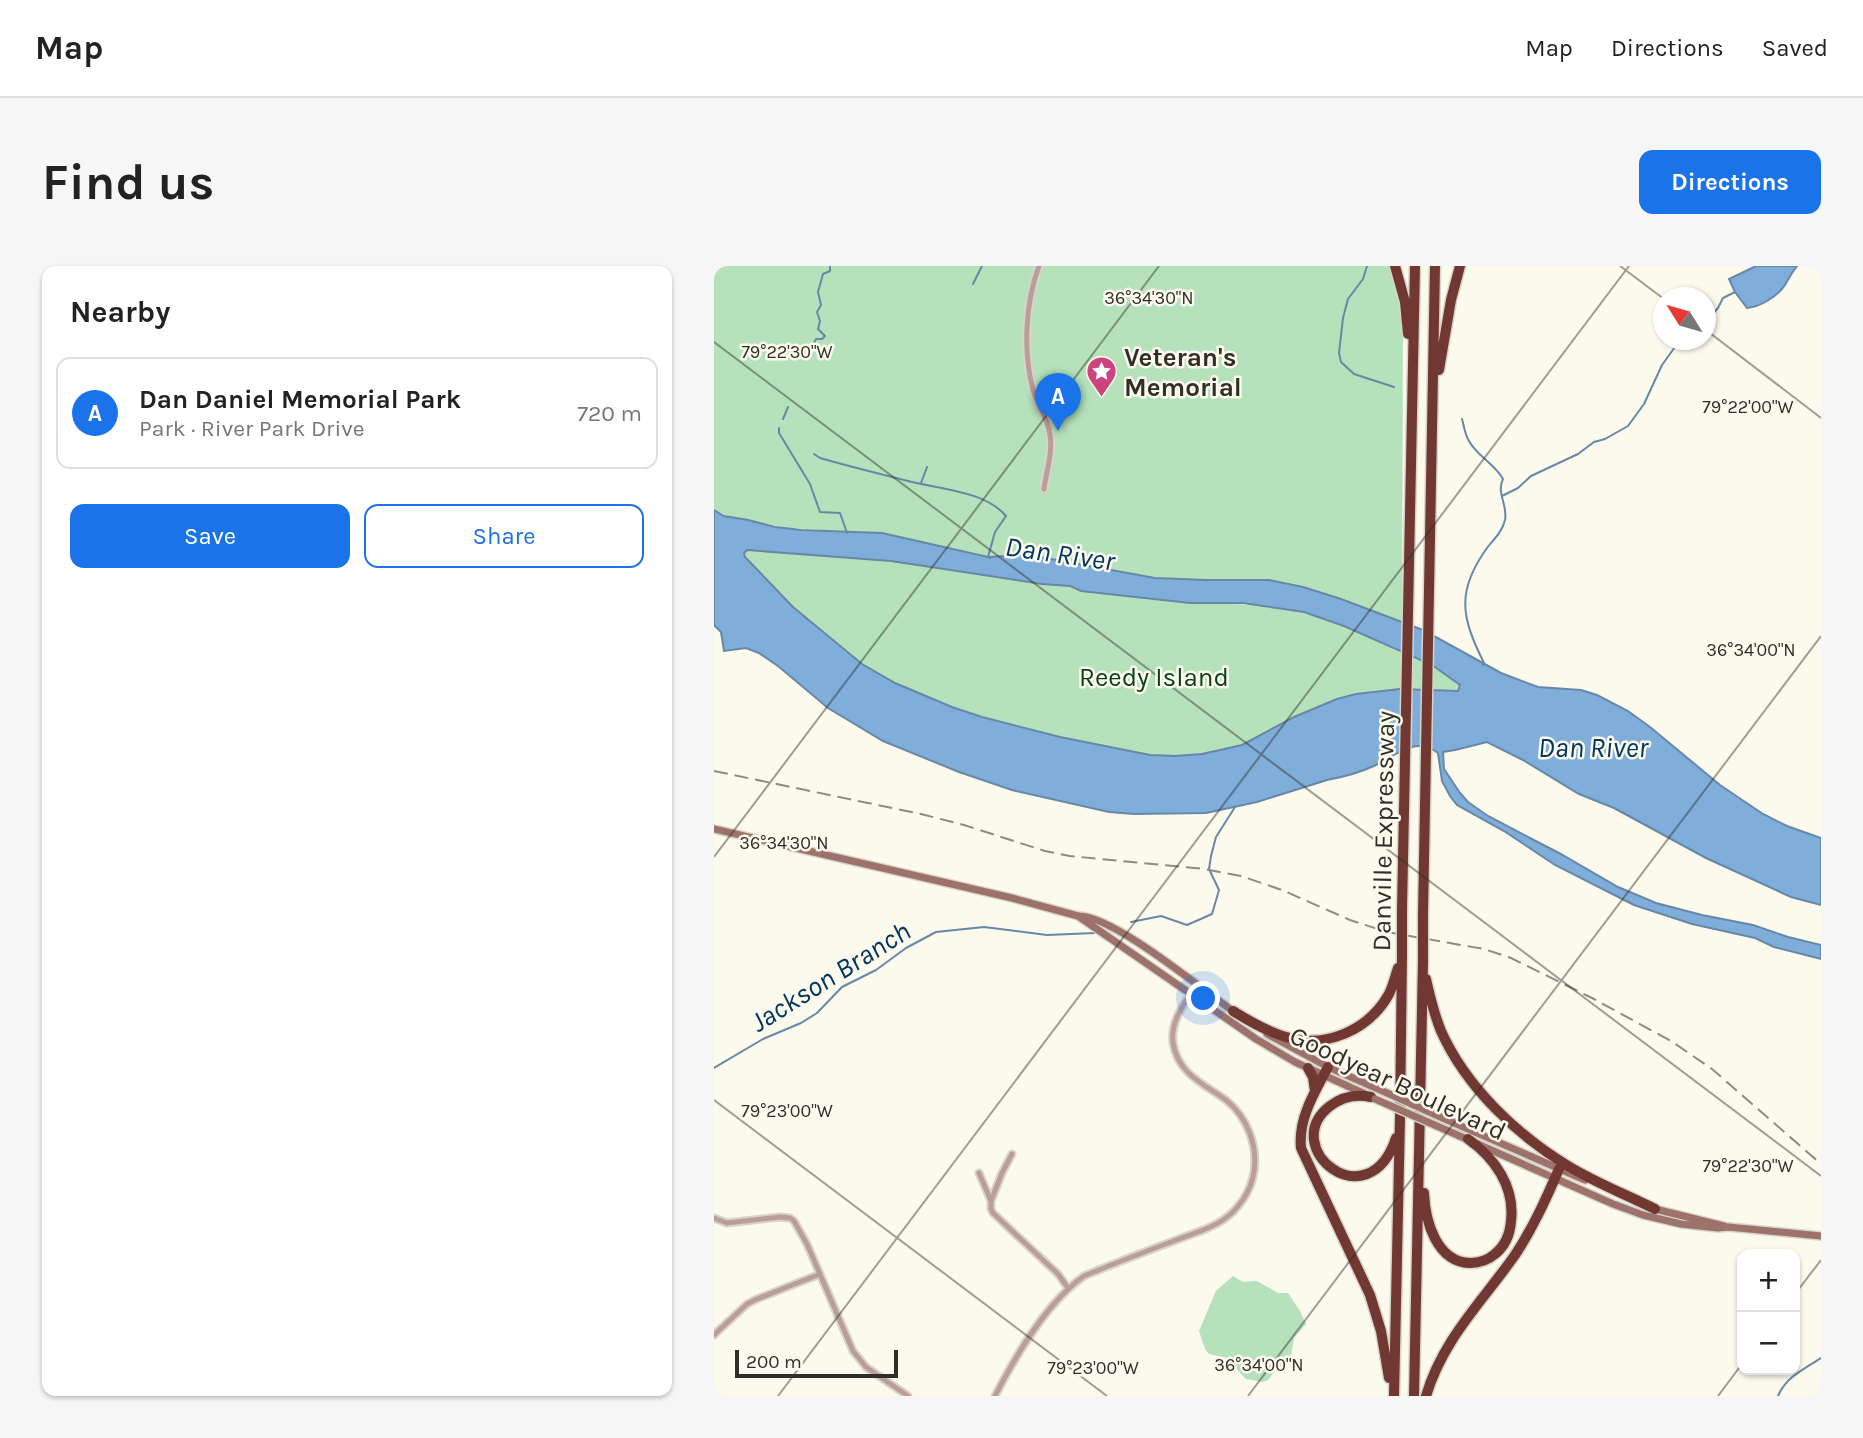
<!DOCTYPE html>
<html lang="en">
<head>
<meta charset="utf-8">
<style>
	:root { --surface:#fff; --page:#f6f6f6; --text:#222; --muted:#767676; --line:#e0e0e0; --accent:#1a73e8 }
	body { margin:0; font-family:Karla,sans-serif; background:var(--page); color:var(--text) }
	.controls { position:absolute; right:21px; bottom:21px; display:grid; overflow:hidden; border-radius:14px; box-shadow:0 2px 5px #0004 }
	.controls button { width:63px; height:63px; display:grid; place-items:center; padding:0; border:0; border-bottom:2px solid var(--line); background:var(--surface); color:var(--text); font:35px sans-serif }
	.compass { position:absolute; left:939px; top:21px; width:63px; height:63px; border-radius:50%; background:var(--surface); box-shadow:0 2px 5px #0004; rotate:307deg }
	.scale { position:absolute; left:21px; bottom:18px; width:163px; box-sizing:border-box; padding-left:7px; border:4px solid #2f2e29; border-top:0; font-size:19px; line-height:24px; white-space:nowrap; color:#2f2e29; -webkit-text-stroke:5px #fcf9ed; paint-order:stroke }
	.you { position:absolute; left:490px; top:733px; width:24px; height:24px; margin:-18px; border:5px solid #fff; border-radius:50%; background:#1a73e8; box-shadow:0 0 0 10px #1a73e833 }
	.badge { display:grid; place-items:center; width:46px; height:46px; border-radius:50%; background:var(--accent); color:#fff; font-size:23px; font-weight:700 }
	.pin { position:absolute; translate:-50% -58px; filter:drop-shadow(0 2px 4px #0008) }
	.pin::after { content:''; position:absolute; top:37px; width:24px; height:21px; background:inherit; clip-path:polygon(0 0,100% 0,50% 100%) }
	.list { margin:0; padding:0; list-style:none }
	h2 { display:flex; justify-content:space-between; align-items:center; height:91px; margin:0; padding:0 28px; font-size:30px }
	h2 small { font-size:23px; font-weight:400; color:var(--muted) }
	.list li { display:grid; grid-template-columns:46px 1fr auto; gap:21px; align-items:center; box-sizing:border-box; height:112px; margin:0 14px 14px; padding:0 14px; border:2px solid var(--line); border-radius:14px }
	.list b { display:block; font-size:26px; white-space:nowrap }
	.list p { margin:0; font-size:23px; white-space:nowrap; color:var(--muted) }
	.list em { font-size:23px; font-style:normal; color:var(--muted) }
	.actions { display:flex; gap:14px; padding:21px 28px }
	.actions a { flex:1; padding:16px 0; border:2px solid var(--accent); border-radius:14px; text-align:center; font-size:24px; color:var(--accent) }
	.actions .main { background:var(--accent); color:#fff }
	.map { position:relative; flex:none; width:1107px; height:1130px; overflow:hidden; border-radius:14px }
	header { display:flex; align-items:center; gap:42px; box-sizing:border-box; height:98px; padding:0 35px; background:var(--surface); border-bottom:2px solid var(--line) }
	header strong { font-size:33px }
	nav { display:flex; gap:38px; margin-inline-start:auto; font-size:24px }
	.intro { display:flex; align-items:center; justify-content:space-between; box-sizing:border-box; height:168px; padding:0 42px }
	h1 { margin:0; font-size:49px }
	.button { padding:18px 32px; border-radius:14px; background:var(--accent); color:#fff; font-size:24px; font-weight:700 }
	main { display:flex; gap:42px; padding:0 42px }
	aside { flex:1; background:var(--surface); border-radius:14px; box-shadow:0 2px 5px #0004 }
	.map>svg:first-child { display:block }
	.green { fill:#b5e2ba }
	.water { fill:#7faedb; stroke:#6788a6; stroke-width:2; fill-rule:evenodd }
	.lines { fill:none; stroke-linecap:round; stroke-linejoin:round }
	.stream { stroke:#6788a6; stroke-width:2 }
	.street-casing { stroke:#d7d4ca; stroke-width:9 }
	.secondary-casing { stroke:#d7d4ca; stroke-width:10 }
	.highway-casing { stroke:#d7d4ca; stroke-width:13 }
	.street { stroke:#bc9e99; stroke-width:5 }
	.secondary { stroke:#9d726b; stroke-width:7 }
	.highway { stroke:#703830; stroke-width:10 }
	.rail { stroke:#8d8b83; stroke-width:2; stroke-dasharray:14 7; stroke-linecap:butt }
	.secondary-bridge-casing { stroke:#d7d4ca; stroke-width:10; stroke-linecap:butt }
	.highway-bridge-casing { stroke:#d7d4ca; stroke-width:13; stroke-linecap:butt }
	.secondary-bridge { stroke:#9d726b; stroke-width:7 }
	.highway-bridge { stroke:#703830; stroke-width:10 }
	.ticks { fill:none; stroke:#2f2e29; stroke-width:2; stroke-opacity:0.45 }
	.labels { text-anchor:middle; stroke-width:5; stroke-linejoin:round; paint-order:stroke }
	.poi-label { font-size:26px; font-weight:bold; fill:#2f2e29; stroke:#fcf9ed; text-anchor:start }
	.park-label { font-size:26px; fill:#043f16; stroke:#fcf9ed }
	.street-label { font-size:26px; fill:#2f2e29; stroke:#fcf9ed }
	.water-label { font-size:28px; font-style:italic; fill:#003760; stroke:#fcf9ed }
	.ticks-label { font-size:18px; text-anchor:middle; fill:#2f2e29; stroke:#fcf9ed; stroke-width:5; stroke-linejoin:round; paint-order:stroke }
</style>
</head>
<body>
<header>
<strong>Map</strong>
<nav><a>Map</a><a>Directions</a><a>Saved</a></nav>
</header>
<div class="intro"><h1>Find us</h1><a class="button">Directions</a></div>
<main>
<aside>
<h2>Nearby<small></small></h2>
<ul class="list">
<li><span class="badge">A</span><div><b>Dan Daniel Memorial Park</b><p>Park · River Park Drive</p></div><em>720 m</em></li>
</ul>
<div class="actions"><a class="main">Save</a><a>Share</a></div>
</aside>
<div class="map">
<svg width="1107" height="1130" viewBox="0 0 1107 1130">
	<rect width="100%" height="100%" fill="#fcf9ed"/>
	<!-- green -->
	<path class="green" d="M0,0H676L685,29L689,59L688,360L454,315L276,292L165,267L73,262L16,251L0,244Z
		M33,284L177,295L328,318L356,320L361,324C399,327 436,333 473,336C504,339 534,337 565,341C609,348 649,369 690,388C713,398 726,403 746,419L744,425L686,423L663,425L623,433L580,451L528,479L488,488L461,490L436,489L346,471L268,451L238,441L181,417L148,398L79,341L31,291L30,286Z
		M519,1010L529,1016L543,1015L564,1027H574L586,1045L592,1058L580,1072L577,1090L568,1103L561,1105L554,1114L549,1116L532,1113L512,1092L495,1088L491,1083L485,1065L502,1025Z"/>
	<!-- water -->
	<path class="water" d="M1042,0H1083C1078,6 1075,12 1071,19C1064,30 1046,41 1033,42L1021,26L1015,13Z
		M0,244L10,250L34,254L61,261L87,264L168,267L274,291L315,289L441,312L492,314H555L589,321L627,333L709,364L787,407L824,421L867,424L883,429L914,445L936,461L1006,519L1049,548L1073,560L1107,572V639L1077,631L992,592L900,542L865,528L809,494L773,476L741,484L729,486L730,503L746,527L754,536L774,550L845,587L904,621L942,637L988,649L1039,659L1074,671L1107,679V693L1060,681L1041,672L978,658L920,639L841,599L790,565L743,539L736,530L728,515L724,487C702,469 681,490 662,499C647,506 629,511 613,514L543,536L492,547L420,548L395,546L298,524L245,506L169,475L114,442L64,400L45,387L32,382L10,385L7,366L0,359ZM33,284L177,295L328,318L356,320L367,325L476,337H529L590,346L630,360L718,399L746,419L744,425L686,423L642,428L623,433L580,451L528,479L488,488L461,490L436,489L346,471L268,451L238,441L181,417L148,398L79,341L31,291L30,287Z"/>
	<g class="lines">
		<!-- stream -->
		<path class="stream" d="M653,0L649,13L634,33L629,52L625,87L627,96L640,108L680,121
			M259,18L268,0
			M992,56L1004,42L1009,32L1021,26
			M95,89L102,73H108L111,70L104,63L106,55L103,46L107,39L104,26L109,8L116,5V0
			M69,153L74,141
			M748,153C750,160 751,169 755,175C763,190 781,198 789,213C782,227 794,239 791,254C788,266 780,273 773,282C742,325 747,351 770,397L769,399
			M65,162V167L96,218L106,246L126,247L133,267
			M100,188L106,192C134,200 162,207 190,214C222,223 270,224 292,250L281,266L274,291L276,292
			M207,217L213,201
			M788,230L804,222L817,210L864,188L880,176L891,173L914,160L930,138L948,99L966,74
			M417,656L447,650L473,659L498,648L505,624L495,603L497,590L502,571L521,541
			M0,802L49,773L87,757L103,747L128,721L162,704L192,682L222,666L270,661L333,669L381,667
			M1064,1130C1072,1111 1090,1103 1107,1092"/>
		<defs>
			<path id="street" d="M325,0C311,38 309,85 319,124C324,139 334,153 336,169C339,187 332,206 330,223
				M265,907L277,935V943L279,947L344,1008L354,1022
				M277,935L288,907L298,888
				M0,952L13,957L66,951L76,952L80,955L93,978L139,1085L152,1101L194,1130
				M0,1069L33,1038L43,1033L106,1008
				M281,1130C302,1089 332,1037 370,1010C401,997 433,985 465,973C480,967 496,963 509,954C525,943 537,925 540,906C544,879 533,851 512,834C490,818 464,808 459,777C456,755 471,736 483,719"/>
			<path id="secondary" d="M0,563L298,632L364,650L542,773L581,796L651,828
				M365,650C400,650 490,725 523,748
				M553,768L614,801L662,822
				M731,853L871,914
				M732,864L899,938L929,949L967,958L1004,962L1014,961L1107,970
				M937,942L1010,960"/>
			<path id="highway" d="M681,0L691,36L694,68
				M725,104L737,34L746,0
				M688,643L701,0
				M709,648L721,0
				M712,713C716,731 720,748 727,765C752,821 803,869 854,900C882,917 913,929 941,943
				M519,745C535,755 554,766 572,771C612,783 655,764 675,728C679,720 681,711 684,702
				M614,801C601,826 584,852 587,882L656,1029L667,1065L675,1112
				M594,802L599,811L601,825
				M657,831C643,828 628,831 616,840C563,881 654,956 682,872
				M710,927C711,954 722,996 756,997C765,997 774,994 781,988C791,980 796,968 797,955C801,921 781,892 754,873
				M680,1130L686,852L688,689
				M700,1130L709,695
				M712,1130C729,1073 768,1036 801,989C819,962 832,933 845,903"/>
		</defs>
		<!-- street casing -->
		<use href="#street" class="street-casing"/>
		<!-- secondary casing -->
		<use href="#secondary" class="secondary-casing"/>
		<!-- highway casing -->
		<use href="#highway" class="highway-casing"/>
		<!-- street -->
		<use href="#street" class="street"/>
		<!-- secondary -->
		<use href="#secondary" class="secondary"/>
		<!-- highway -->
		<use href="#highway" class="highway"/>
		<!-- rail -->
		<path class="rail" d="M0,505L207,548L250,559L331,585L356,590L490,603L527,610L568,624L636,654L673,666L770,683L797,692L878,732L957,775L998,803L1107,898"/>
		<defs>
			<path id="secondary-bridge" d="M662,822L731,853
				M661,833L732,864"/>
			<path id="highway-bridge" d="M688,689V643
				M709,695V648"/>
		</defs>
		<!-- secondary-bridge casing -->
		<use href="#secondary-bridge" class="secondary-bridge-casing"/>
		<!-- highway-bridge casing -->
		<use href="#highway-bridge" class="highway-bridge-casing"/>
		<!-- secondary-bridge -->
		<use href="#secondary-bridge" class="secondary-bridge"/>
		<!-- highway-bridge -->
		<use href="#highway-bridge" class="highway-bridge"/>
	</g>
	<!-- ticks -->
	<path class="ticks" d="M906,0L950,33M992,64L1107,152M0,76L1107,910M0,591L445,0M0,834L393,1130M1081,1028L1107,994M64,1130L915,0M534,1130L1107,370M1004,1130L1028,1098"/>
	<!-- icons -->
	<defs>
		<symbol id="sight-pin" viewBox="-11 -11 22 30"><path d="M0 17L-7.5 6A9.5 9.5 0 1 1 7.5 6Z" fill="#cc437f" stroke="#fcf9ed"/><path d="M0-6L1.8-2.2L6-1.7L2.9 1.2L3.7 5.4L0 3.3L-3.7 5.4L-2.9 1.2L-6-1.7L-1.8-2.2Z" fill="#fff"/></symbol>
	</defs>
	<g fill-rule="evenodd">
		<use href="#sight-pin" x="370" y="88" width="35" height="47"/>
	</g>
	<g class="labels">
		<!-- poi labels -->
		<g class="poi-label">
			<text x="410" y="100">Veteran's<tspan x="410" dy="30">Memorial</tspan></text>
		</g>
		<!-- park labels -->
		<g class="park-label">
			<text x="440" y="420">Reedy Island</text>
		</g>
		<!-- street labels -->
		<g class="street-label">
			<text transform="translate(669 565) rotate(-89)" y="9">Danville Expressway</text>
			<text transform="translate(684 817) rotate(25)" y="9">Goodyear Boulevard</text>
		</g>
		<!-- water labels -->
		<g class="water-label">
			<text transform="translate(346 287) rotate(8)" y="10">Dan River</text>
			<text x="879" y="491">Dan River</text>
			<text transform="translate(116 710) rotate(-32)" y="10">Jackson Branch</text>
		</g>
	</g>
	<g class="ticks-label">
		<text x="435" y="38">36°34'30"N</text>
		<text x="73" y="92">79°22'30"W</text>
		<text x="1034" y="147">79°22'00"W</text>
		<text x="1037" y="390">36°34'00"N</text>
		<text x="70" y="583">36°34'30"N</text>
		<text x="73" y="851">79°23'00"W</text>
		<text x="1034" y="906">79°22'30"W</text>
		<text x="545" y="1105">36°34'00"N</text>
		<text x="379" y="1108">79°23'00"W</text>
	</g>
</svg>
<div class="controls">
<button>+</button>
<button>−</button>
</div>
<svg class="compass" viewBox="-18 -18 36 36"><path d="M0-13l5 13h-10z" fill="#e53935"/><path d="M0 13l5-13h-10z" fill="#767676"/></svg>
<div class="scale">200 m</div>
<div class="you"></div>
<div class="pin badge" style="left:344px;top:165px">A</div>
</div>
</main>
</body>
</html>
